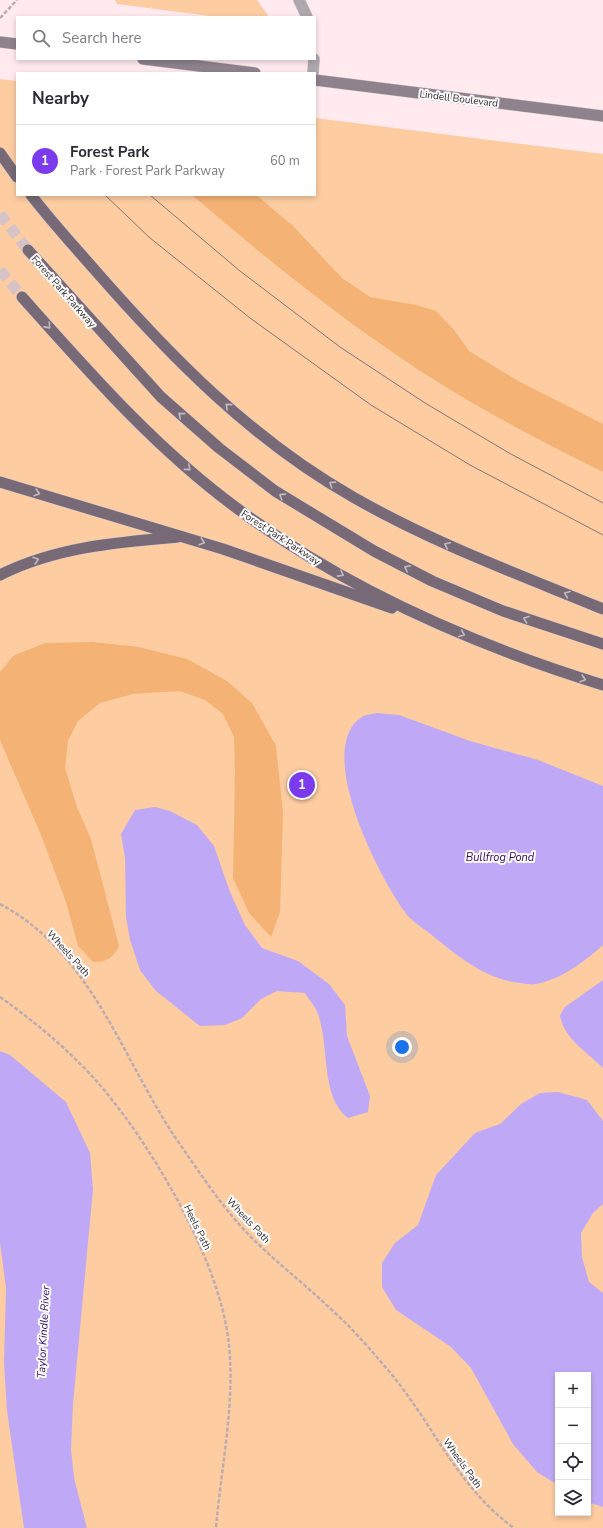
<!DOCTYPE html>
<html lang="en">
<head>
<meta charset="utf-8">
<style>
	:root { --surface:#fff; --page:#f7f7f7; --text:#2b2b33; --muted:#7c7c81; --line:#e1e1e2; --accent:#7c3aed }
	body { margin:0; font-family:"Nunito Sans",sans-serif; background:var(--page); color:var(--text) }
	.controls { position:absolute; right:12px; bottom:12px; display:grid; overflow:hidden; border-radius:0px; box-shadow:0 2px 6px #0003 }
	.controls button { width:36px; height:36px; display:grid; place-items:center; padding:0; border:0; border-bottom:1px solid var(--line); background:var(--surface); color:var(--text); font:20px sans-serif }
	.you { position:absolute; left:402px; top:1047px; width:14px; height:14px; margin:-10px; border:3px solid #fff; border-radius:50%; background:#1a73e8; box-shadow:0 0 0 6px #1a73e833 }
	.badge { display:grid; place-items:center; width:26px; height:26px; border-radius:50%; background:var(--accent); color:#fff; font-size:13px; font-weight:700 }
	.pin { position:absolute; translate:-50% -50%; border:2px solid #fff; box-shadow:0 1px 4px #0006 }
	.list { margin:0; padding:0; list-style:none }
	h2 { display:flex; justify-content:space-between; align-items:center; height:52px; margin:0; padding:0 16px; font-size:17px }
	h2 small { font-size:13px; font-weight:400; color:var(--muted) }
	.list li { display:grid; grid-template-columns:26px 1fr auto; gap:12px; align-items:center; box-sizing:border-box; height:72px; padding:0 16px; border-top:1px solid var(--line) }
	.list b { display:block; font-size:15px; white-space:nowrap }
	.list p { margin:0; font-size:13px; white-space:nowrap; color:var(--muted) }
	.list em { font-size:13px; font-style:normal; color:var(--muted) }
	.icon { flex:none; width:22px; height:22px; fill:none; stroke:currentColor; stroke-width:2; stroke-linecap:round; stroke-linejoin:round }
	.map { position:relative; flex:none; width:603px; height:1528px; overflow:hidden }
	.search { position:absolute; background:var(--surface); box-shadow:0 2px 6px #0003; left:16px; top:16px; width:300px; height:44px; display:flex; align-items:center; gap:10px; box-sizing:border-box; padding:0 14px; border-radius:0px; color:var(--muted); font-size:15px }
	.panel { position:absolute; background:var(--surface); box-shadow:0 2px 6px #0003; left:16px; top:72px; width:300px; height:124px; border-radius:0px }
	.map>svg:first-child { display:block }
	.green { fill:#fdcca1; fill-rule:evenodd }
	.forest { fill:#f4b274 }
	.water { fill:#bfa9f6 }
	.lines { fill:none; stroke-linecap:round; stroke-linejoin:round }
	.primary-tunnel { stroke:#d5c3c8; stroke-width:11; stroke-dasharray:11 5.5; stroke-linecap:butt }
	.minor-casing { stroke:#d9c7cc; stroke-width:12 }
	.secondary-casing { stroke:#d9c7cc; stroke-width:12 }
	.primary-casing { stroke:#d9c7cc; stroke-width:12 }
	.path { stroke:#bcacb0; stroke-width:2.5; stroke-dasharray:4 2; stroke-linecap:butt }
	.minor { stroke:#aea7ad; stroke-width:11 }
	.secondary { stroke:#8e838d; stroke-width:11 }
	.primary { stroke:#776a76; stroke-width:11 }
	.tram { stroke:#837679; stroke-width:1 }
	.oneway { stroke:#c1bbc0 }
	.labels { text-anchor:middle; stroke-width:4; stroke-linejoin:round; paint-order:stroke }
	.street-label { font-size:10px; fill:#31282a; stroke:#fdfdfd }
	.water-label { font-size:11px; font-style:italic; fill:#330963; stroke:#fdfdfd }
</style>
</head>
<body>
<div class="map">
<svg width="603" height="1528" viewBox="0 0 603 1528">
	<rect width="100%" height="100%" fill="#feeaef"/>
	<!-- green -->
	<path class="green" d="M115,0H257L269,17H217L117,4Z
		M0,79L17,81V195H315V118L603,154V1528H0ZM558,1375H588V1513H558Z"/>
	<!-- forest -->
	<path class="forest" d="M192,195H256L292,225L342,278L370,297L416,305L436,311L454,330L469,351L520,382L603,424V472C545,443 488,414 433,379C348,325 269,261 192,195Z
		M93,642L139,647L187,659L227,681L252,703L276,746L283,813L280,912L271,937L249,913L233,878L235,771L234,737L223,714L205,700L180,691L133,694L100,703L78,721L68,741L65,768L77,807L91,839L119,946C113,958 107,962 93,962L78,946L66,902L41,835L0,740V672L13,656L45,643Z"/>
	<!-- water -->
	<path class="water" d="M377,713L399,715L470,741L538,760L603,786V945C584,962 562,979 536,984C532,985 526,984 521,983C485,980 455,954 428,932C420,926 410,920 405,912C379,877 315,752 360,718C364,715 372,714 377,713Z
		M155,807L170,811L197,825L214,846L230,892L245,925L262,948L298,961L329,984L345,1005L347,1036L370,1096L368,1112L348,1118C321,1098 329,1048 319,1017C317,1008 309,1000 305,993L277,991L261,999L242,1018L225,1025L200,1026L156,991L140,970L130,940L126,917L125,858L121,834L135,810Z
		M603,980V1068C587,1052 563,1038 560,1015L565,1007Z
		M0,1051L10,1055L66,1102L90,1153L93,1189L73,1404L71,1449L74,1478L87,1528H24L7,1411L4,1363L6,1288L0,1243Z
		M558,1092L587,1100L603,1121V1204L593,1213L581,1233L582,1257L589,1282L603,1293V1507L588,1502V1375H558V1485L537,1472L513,1444L471,1368L451,1347L396,1310L382,1287V1263L395,1243L418,1225L436,1175L475,1133L500,1124L521,1104L540,1093Z"/>
	<g class="lines">
		<!-- primary-tunnel -->
		<path class="primary-tunnel" d="M0,214L28,250
			M0,270L22,297"/>
		<defs>
			<path id="minor" d="M299,0L307,17
				M313,73L314,59"/>
			<path id="secondary" d="M0,42L17,44
				M143,59L255,73
				M315,80L603,116"/>
			<path id="primary" d="M0,153L17,177
				M31,195C51,221 73,245 94,269C170,356 252,440 353,497C433,543 518,574 603,609
				M28,250L161,397L219,448L275,491L374,551L432,581L503,611L603,644
				M22,297C89,372 156,449 238,509C347,590 474,645 603,685
				M0,482L223,549L392,608
				M0,575C55,547 118,542 178,537"/>
		</defs>
		<!-- minor casing -->
		<use href="#minor" class="minor-casing"/>
		<!-- secondary casing -->
		<use href="#secondary" class="secondary-casing"/>
		<!-- primary casing -->
		<use href="#primary" class="primary-casing"/>
		<!-- path -->
		<path class="path" d="M0,18L17,0
			M0,904C92,953 122,1059 177,1140C200,1173 223,1209 252,1238C278,1264 307,1286 334,1312C353,1329 370,1349 387,1369C432,1421 456,1486 514,1528
			M0,997C38,1024 75,1055 105,1091C156,1153 221,1264 229,1345C235,1405 221,1468 216,1528"/>
		<!-- minor -->
		<use href="#minor" class="minor"/>
		<!-- secondary -->
		<use href="#secondary" class="secondary"/>
		<!-- primary -->
		<use href="#primary" class="primary"/>
		<!-- tram -->
		<path class="tram" d="M105,195L150,238L250,318L371,405L470,465L603,535
			M150,195L240,271L340,347L425,403L509,453L603,503"/>
	</g>
	<!-- one-way arrows -->
	<defs><path id="oneway-chevron" d="M-2-3.5L2.5 0L-2 3.5" fill="none" stroke-width="1.6" stroke-linecap="round" stroke-linejoin="round"/></defs>
	<g class="oneway">
		<use href="#oneway-chevron" transform="translate(48 326) rotate(48)"/>
		<use href="#oneway-chevron" transform="translate(228 406) rotate(-139)"/>
		<use href="#oneway-chevron" transform="translate(181 415) rotate(-139)"/>
		<use href="#oneway-chevron" transform="translate(188 468) rotate(41)"/>
		<use href="#oneway-chevron" transform="translate(332 484) rotate(-147)"/>
		<use href="#oneway-chevron" transform="translate(37 493) rotate(17)"/>
		<use href="#oneway-chevron" transform="translate(282 496) rotate(-147)"/>
		<use href="#oneway-chevron" transform="translate(202 542) rotate(18)"/>
		<use href="#oneway-chevron" transform="translate(447 545) rotate(-155)"/>
		<use href="#oneway-chevron" transform="translate(36 560) rotate(-18)"/>
		<use href="#oneway-chevron" transform="translate(407 568) rotate(-153)"/>
		<use href="#oneway-chevron" transform="translate(341 574) rotate(29)"/>
		<use href="#oneway-chevron" transform="translate(567 594) rotate(-158)"/>
		<use href="#oneway-chevron" transform="translate(526 619) rotate(-160)"/>
		<use href="#oneway-chevron" transform="translate(462 634) rotate(23)"/>
		<use href="#oneway-chevron" transform="translate(583 679) rotate(17)"/>
	</g>
	<g class="labels">
		<!-- street labels -->
		<g class="street-label">
			<text transform="translate(459 98) rotate(7)" y="4">Lindell Boulevard</text>
			<text transform="translate(64 291) rotate(49)" y="4">Forest Park Parkway</text>
			<text transform="translate(281 537) rotate(33)" y="4">Forest Park Parkway</text>
			<text transform="translate(69 953) rotate(48)" y="4">Wheels Path</text>
			<text transform="translate(249 1220) rotate(47)" y="4">Wheels Path</text>
			<text transform="translate(198 1227) rotate(64)" y="4">Heels Path</text>
			<text transform="translate(463 1463) rotate(54)" y="4">Wheels Path</text>
		</g>
		<!-- water labels -->
		<g class="water-label">
			<text x="500" y="861">Bullfrog Pond</text>
			<text transform="translate(43 1332) rotate(-87)" y="4">Taylor Kindle River</text>
		</g>
	</g>
</svg>
<div class="controls">
<button>+</button>
<button>−</button>
<button><svg class="icon" aria-label="locate" viewBox="0 0 24 24"><circle cx="12" cy="12" r="6"/><path d="M12 2v4M12 18v4M2 12h4M18 12h4"/></svg></button>
<button><svg class="icon" aria-label="layers" viewBox="0 0 24 24"><path d="M12 4l9 5-9 5-9-5zM3 14l9 5 9-5"/></svg></button>
</div>
<div class="you"></div>
<div class="pin badge" style="left:302px;top:785px">1</div>
<div class="search"><svg class="icon" aria-label="search" viewBox="0 0 24 24"><circle cx="10" cy="10" r="6"/><path d="M15 15l6 6"/></svg>Search here</div>
<section class="panel">
<h2>Nearby<small></small></h2>
<ul class="list">
<li><span class="badge">1</span><div><b>Forest Park</b><p>Park · Forest Park Parkway</p></div><em>60 m</em></li>
</ul>
</section>
</div>
</body>
</html>
